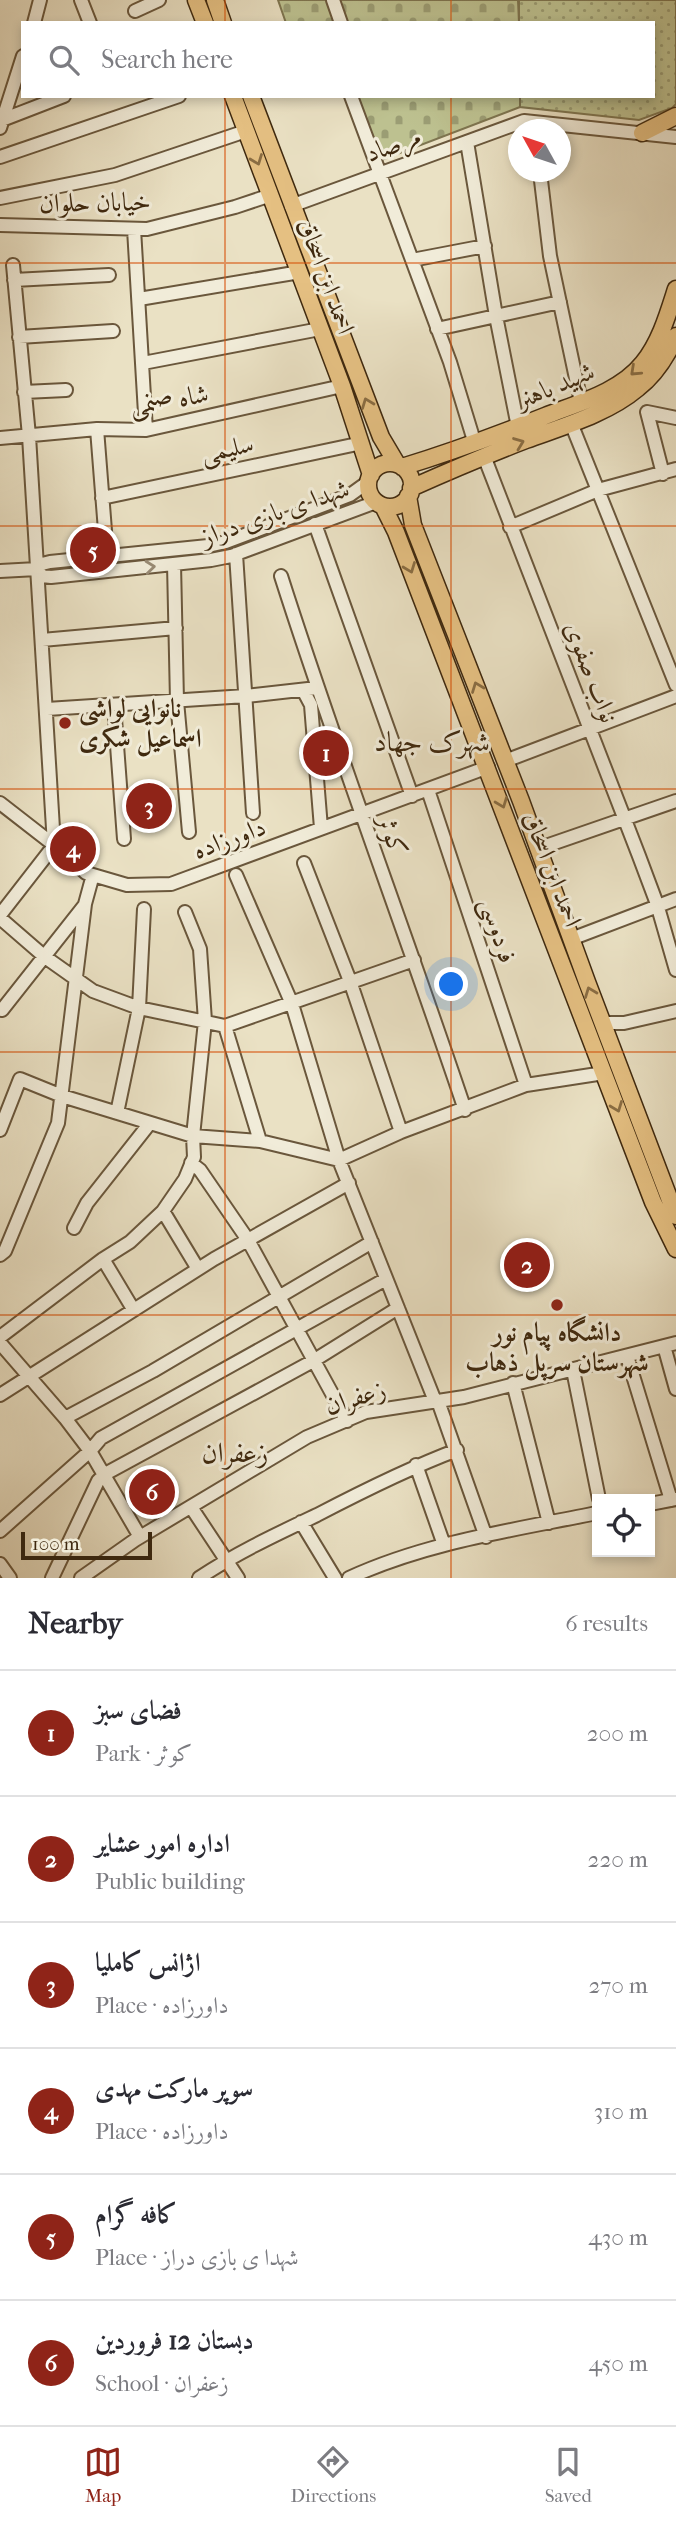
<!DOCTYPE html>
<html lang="en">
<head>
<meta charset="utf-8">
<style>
	:root { --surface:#fff; --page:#f2f2f3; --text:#2b2b33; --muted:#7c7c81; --line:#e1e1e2; --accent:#8f2418 }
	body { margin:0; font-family:"IM FELL French Canon",Amiri,serif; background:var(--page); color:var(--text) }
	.controls { position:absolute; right:21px; bottom:21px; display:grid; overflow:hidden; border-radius:0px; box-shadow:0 4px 10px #0003 }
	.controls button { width:63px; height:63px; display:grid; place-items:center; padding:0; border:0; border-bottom:2px solid var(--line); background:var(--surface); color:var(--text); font:35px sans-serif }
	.compass { position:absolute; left:508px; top:119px; width:63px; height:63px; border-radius:50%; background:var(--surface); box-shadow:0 4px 10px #0003; rotate:310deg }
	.scale { position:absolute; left:21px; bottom:18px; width:131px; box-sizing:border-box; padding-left:7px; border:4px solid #3f290f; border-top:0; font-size:19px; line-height:24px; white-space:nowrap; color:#3f290f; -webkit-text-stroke:5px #f1ecd9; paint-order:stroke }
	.you { position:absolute; left:452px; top:985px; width:24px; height:24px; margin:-18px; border:5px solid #fff; border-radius:50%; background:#1a73e8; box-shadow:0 0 0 10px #1a73e833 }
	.badge { display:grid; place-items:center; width:46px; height:46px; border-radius:50%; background:var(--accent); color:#fff; font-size:23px; font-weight:700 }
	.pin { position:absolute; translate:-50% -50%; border:4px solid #fff; box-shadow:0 2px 7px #0006 }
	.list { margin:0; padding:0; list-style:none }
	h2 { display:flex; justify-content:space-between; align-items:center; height:91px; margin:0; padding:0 28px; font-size:30px }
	h2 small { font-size:23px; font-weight:400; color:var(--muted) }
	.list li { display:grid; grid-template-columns:46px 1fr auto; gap:21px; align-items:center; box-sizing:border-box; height:126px; padding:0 28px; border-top:2px solid var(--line) }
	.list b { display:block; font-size:26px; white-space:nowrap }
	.list p { margin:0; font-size:23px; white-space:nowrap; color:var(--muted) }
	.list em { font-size:23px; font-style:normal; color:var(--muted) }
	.icon { flex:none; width:38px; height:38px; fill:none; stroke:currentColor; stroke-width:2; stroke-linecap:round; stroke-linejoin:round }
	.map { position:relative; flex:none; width:676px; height:1578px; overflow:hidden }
	.search { position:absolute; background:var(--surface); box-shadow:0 4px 10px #0003; left:21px; right:21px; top:21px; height:77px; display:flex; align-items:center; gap:18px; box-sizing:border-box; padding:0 24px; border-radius:0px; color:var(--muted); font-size:26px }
	.sheet { height:847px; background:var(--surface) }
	nav { display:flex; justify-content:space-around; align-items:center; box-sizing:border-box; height:98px; border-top:2px solid var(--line); background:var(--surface); font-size:19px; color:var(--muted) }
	nav a { display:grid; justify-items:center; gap:4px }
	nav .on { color:var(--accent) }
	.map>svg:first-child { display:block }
	.cemetery { fill:url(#cemetery-stones); stroke:#7e7550; stroke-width:2 }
	.park { fill:url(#park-dots); stroke:#7e7550; stroke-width:2 }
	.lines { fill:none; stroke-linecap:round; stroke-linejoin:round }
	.minor-casing { stroke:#6a573c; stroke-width:16 }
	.major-casing { stroke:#3f290f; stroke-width:19 }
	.minor { stroke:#f1ecd9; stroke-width:12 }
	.major { stroke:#e5c082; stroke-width:16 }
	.oneway { stroke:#8a6d43 }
	.oneway2 { stroke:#988a74 }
	.grid { fill:none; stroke:#d7540c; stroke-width:2; stroke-opacity:0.55 }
	.poi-dot { fill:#8f2418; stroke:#f1ecd9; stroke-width:2.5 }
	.labels { text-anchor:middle; stroke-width:6; stroke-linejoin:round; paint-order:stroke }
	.street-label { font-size:26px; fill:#3f290f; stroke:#f1ecd9 }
	.poi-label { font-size:26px; font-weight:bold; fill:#3f290f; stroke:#f1ecd9; text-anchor:start }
	.neighbourhood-label { font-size:28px; fill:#3f290f; stroke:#f1ecd9 }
</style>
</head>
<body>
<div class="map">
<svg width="676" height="1578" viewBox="0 0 676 1578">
	<defs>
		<pattern id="cemetery-stones" width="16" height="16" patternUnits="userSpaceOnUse" patternTransform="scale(1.75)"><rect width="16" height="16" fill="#bdc190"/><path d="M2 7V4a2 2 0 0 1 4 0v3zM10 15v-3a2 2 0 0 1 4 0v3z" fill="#9b9d74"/></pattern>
		<pattern id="park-dots" width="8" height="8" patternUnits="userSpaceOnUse" patternTransform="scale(1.75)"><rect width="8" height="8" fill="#bdc190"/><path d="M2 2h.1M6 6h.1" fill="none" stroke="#9b9d74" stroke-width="1.8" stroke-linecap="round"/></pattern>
	</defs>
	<rect width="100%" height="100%" fill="#eae1c4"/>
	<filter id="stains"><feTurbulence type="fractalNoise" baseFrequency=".00286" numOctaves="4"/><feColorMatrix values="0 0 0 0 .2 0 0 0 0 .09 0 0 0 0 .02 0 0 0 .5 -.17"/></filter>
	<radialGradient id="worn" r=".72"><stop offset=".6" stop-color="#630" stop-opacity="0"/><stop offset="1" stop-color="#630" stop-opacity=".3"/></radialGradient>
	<!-- cemetery -->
	<path class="cemetery" d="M278,0H518L519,23H286Z
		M356,96H520V107L379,161Z"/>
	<!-- park -->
	<path class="park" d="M519,0H676V104L672,108L639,120L520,107V96H653V23H519Z
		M319,731H324L338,775L324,777Z"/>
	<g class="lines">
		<defs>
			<path id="minor" d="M81,0L90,23
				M333,0L341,23
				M135,11L159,0
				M34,23L40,0
				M351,96L450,362L475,444
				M2,120L64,96
				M0,128L23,56
				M467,142L496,316L518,427
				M0,157L179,96
				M540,172L550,256L581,402
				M0,198L115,175L246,131
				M291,206L524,121L676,137
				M0,225L147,229L235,207L271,195
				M134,229L146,430
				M412,260L485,246
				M13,265L29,436L54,845
				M14,280L109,275
				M139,299L300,272
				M437,329L560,302
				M19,337L113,331
				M143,363L320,329
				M24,392L66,390
				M571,423L676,685
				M97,429L107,556
				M0,438L97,429L146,430L342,386
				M484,456L639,856L657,904L676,970
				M663,474L647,412L676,418
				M102,498L362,443
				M315,524L412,796
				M510,527L598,490L676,469
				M236,554L253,813
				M174,564L177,701L189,832
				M37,569L42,576L51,577L211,560L231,556L376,502
				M37,569L42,564L50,562L208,546L226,542L350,495L368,482
				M0,571L37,569
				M281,576C338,755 405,931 465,1110
				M42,640L176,628
				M303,690L311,705L321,828
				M114,705L124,839
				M47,709L246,696L317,688
				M505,761L676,696
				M428,790L526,1085
				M0,803L54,845L86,873L127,885L171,884L488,767
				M537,849L676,801
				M304,863L350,981L401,1132
				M236,875L292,1004L339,1160L435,1401
				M0,915L49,852
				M0,918L45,957L93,991L139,1008L225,1026L414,960
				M571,939L676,899
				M2,1010L84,906
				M602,1023H624L676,1011
				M225,1026L260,1141
				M117,1113L139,1008L144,909
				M0,1130L20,1079L62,1096L193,1136L260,1141L339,1160L401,1132L526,1085L604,1073
				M191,1163L200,1170L248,1240L347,1421
				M163,1211L198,1269
				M74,1228L87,1203L150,1123
				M0,1255L5,1251L58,1123L85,904L91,882
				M103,1259L133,1309
				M0,1337L103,1259L130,1242L163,1211L185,1179L194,1157L193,1136L205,1021L200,949L185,912
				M0,1343L65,1418L90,1451L140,1537
				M664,1346L676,1389
				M627,1356L671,1500
				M573,1370L599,1499
				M513,1383L549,1523
				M0,1395L214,1259L349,1183
				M438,1401L486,1537
				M65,1418L153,1371L372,1242
				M416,1465L444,1545
				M650,1504L676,1499
				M191,1507L238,1578
				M301,1522L335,1578
				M0,1531L90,1451L101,1438L386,1279
				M0,1564L10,1578
				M52,1578L98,1481L105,1474L313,1361L398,1308
				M81,1578L135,1540L307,1437L366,1412L464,1397L676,1343
				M199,1578C236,1553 277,1534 317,1515C363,1491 409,1468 457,1450
				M349,1578C427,1542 514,1530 597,1513"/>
			<path id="major" d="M196,0L205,23
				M215,0L223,23
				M233,96L342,386L371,475
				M251,96L381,437L397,464
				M642,133L676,116
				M368 485a22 22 0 1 1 44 0a22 22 0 1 1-44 0Z
				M402,467C451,452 497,435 545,416C578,403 620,392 643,363C660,342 668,314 676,289
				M411,488C449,471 487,455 526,440C564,426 607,414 638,388C656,374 667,356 676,336
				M408,496L413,525L521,801L587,982L676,1216
				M383,506L396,532L653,1202L676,1249"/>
		</defs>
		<!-- minor casing -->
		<use href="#minor" class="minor-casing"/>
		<!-- major casing -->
		<use href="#major" class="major-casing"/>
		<!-- minor -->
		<use href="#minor" class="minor"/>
		<!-- major -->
		<use href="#major" class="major"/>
	</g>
	<!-- one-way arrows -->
	<defs><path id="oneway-chevron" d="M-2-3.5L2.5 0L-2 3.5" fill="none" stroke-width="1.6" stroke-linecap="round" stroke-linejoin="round" transform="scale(1.75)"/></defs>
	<g class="oneway">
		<use href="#oneway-chevron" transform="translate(257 160) rotate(69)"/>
		<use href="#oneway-chevron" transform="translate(635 371) rotate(137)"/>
		<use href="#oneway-chevron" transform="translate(367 403) rotate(-111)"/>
		<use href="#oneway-chevron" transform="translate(519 443) rotate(-21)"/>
		<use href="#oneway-chevron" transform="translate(410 568) rotate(69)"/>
		<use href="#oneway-chevron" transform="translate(477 687) rotate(-111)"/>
		<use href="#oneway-chevron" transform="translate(502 803) rotate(69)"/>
		<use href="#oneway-chevron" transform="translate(590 992) rotate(-111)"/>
		<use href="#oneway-chevron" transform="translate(617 1107) rotate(69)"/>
	</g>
	<use class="oneway2" href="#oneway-chevron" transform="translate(150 567) rotate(-6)"/>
	<!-- grid -->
	<path class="grid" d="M225,0V23M451,0V23M225,96V1578M451,96V1578M0,263H676M0,526H676M0,789H676M0,1052H676M0,1315H676"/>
	<!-- markers -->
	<g class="poi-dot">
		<circle cx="65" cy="723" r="7"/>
		<circle cx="557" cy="1305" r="7"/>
	</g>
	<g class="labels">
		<!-- street labels -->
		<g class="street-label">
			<text transform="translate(393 144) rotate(-20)" y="9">مرصاد</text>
			<text transform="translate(95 202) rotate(-1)" y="9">خیابان حلوان</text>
			<text transform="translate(327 276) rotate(70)" y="9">احمد ابن اسحاق</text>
			<text transform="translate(555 385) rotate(-23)" y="9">شهید باهنر</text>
			<text transform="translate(169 399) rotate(-9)" y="9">شاه صنمی</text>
			<text transform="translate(227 448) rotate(-12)" y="9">سلیمی</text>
			<text transform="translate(275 512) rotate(-19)" y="9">شهدا ی بازی دراز</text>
			<text transform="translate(592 672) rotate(69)" y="9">نواب صفوی</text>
			<text transform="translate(393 835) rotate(70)" y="9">کوثر</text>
			<text transform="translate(229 838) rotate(-20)" y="9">داورزاده</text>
			<text transform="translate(553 869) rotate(69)" y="9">احمد ابن اسحاق</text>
			<text transform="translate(499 930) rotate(72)" y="9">فردوسی</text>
			<text transform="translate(355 1397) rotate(-17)" y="9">زعفران</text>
		</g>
		<!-- poi labels -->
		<g class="poi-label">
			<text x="79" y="717">نانوایی لواشی<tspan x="79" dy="30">اسماعیل شکری</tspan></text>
			<text x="557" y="1341" text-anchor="middle">دانشگاه پیام نور<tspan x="557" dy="30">شهرستان سرپل ذهاب</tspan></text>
		</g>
		<!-- neighbourhood labels -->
		<g class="neighbourhood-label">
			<text x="432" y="751">شهرک جهاد</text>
			<text x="235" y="1462">زعفران</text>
		</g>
	</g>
	<rect width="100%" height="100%" filter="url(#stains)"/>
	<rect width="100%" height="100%" fill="url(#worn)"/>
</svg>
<div class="controls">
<button><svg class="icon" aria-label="locate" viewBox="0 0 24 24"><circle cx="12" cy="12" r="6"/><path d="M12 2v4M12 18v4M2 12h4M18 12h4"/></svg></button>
</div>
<svg class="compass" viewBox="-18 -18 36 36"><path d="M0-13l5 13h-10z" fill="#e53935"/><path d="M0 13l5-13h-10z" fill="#7c7c81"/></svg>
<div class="scale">100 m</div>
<div class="you"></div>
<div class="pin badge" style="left:326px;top:753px">1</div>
<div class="pin badge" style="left:527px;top:1265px">2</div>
<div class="pin badge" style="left:149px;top:806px">3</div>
<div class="pin badge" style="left:73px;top:849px">4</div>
<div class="pin badge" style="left:93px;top:550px">5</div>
<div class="pin badge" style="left:152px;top:1492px">6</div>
<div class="search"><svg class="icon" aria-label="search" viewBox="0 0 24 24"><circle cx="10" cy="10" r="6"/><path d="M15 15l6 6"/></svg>Search here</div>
</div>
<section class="sheet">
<h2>Nearby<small>6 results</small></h2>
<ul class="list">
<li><span class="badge">1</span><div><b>فضای سبز</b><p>Park · کوثر</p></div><em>200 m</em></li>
<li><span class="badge">2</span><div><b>اداره امور عشایر</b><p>Public building</p></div><em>220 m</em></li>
<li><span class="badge">3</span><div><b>اژانس کاملیا</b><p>Place · داورزاده</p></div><em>270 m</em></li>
<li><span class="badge">4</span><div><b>سوپر مارکت مهدی</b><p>Place · داورزاده</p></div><em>310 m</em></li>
<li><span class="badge">5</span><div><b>کافه گرام</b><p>Place · شهدا ی بازی دراز</p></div><em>430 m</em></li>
<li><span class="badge">6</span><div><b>دبستان 12 فروردین</b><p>School · زعفران</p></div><em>450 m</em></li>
</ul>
</section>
<nav>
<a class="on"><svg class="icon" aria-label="map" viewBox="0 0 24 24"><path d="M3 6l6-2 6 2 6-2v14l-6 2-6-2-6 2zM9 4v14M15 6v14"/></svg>Map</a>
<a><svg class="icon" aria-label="directions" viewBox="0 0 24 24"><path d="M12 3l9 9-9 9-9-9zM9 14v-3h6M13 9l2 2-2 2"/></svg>Directions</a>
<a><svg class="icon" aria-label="saved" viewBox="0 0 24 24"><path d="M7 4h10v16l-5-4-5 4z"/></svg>Saved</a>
</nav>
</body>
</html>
